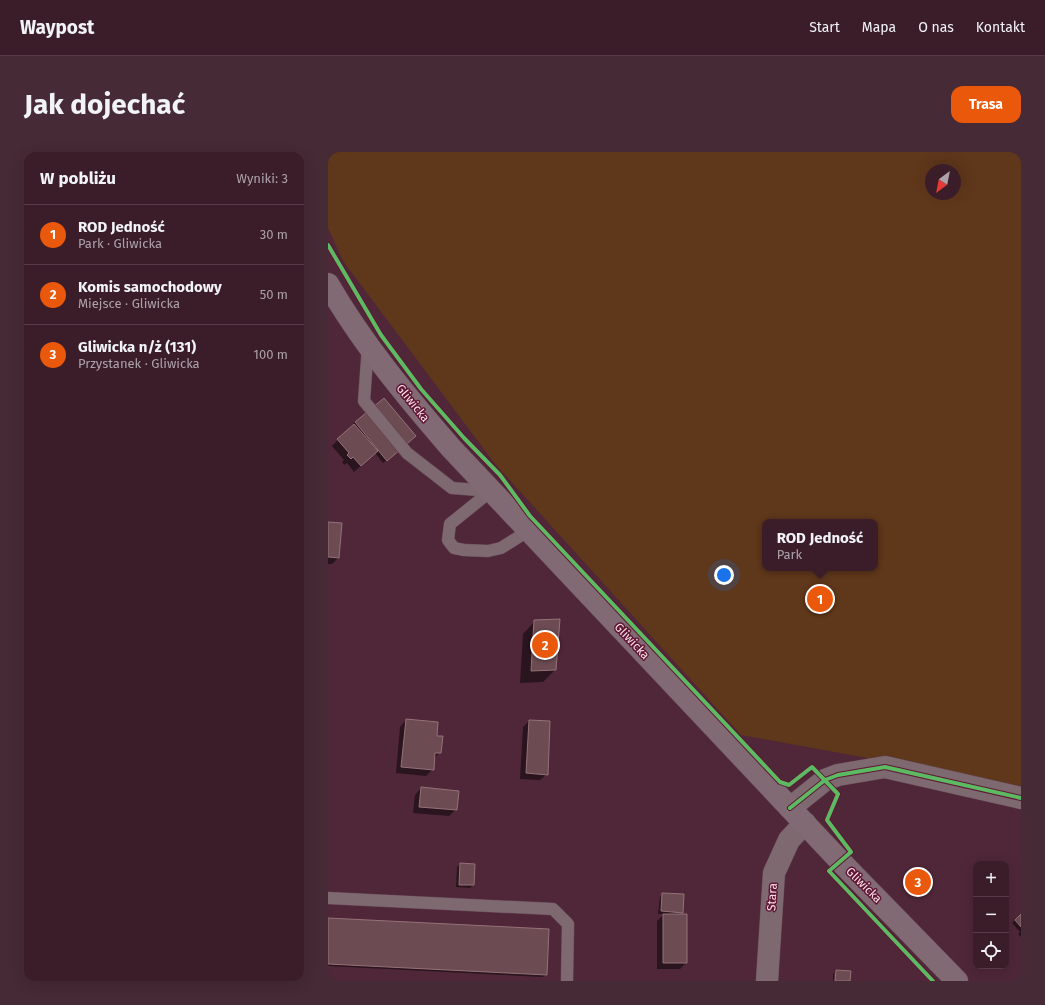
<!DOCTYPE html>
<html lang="pl">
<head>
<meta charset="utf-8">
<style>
	:root { --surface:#3b1d2a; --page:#462a36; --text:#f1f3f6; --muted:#aca2a8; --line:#543b47; --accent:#ea580c }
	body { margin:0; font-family:"Fira Sans",sans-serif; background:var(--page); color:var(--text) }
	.controls { position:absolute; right:12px; bottom:12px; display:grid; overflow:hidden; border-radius:8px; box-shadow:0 4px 16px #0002 }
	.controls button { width:36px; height:36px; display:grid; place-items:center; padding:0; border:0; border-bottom:1px solid var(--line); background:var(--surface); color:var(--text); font:20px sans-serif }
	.compass { position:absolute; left:597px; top:12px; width:36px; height:36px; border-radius:50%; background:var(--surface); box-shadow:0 4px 16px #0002; rotate:212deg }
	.you { position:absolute; left:396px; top:423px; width:14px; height:14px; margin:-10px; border:3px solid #fff; border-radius:50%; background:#1a73e8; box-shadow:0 0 0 6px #1a73e833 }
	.badge { display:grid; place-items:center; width:26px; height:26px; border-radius:50%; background:var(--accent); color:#fff; font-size:13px; font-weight:700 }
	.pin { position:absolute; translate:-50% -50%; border:2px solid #fff; box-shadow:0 1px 4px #0006 }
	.popup { position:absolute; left:434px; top:367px; width:116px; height:52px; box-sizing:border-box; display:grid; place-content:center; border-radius:8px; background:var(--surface); filter:drop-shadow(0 1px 3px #0005); font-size:13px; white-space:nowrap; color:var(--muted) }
	.popup b { font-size:15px; color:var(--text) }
	.popup::after { content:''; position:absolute; left:50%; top:100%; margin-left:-8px; border:8px solid transparent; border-top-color:var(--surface) }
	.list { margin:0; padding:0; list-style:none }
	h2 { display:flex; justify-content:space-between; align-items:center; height:52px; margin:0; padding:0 16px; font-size:17px }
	h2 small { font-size:13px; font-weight:400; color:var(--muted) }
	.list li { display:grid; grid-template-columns:26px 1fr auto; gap:12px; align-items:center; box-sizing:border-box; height:60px; padding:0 16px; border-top:1px solid var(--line) }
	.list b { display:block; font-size:15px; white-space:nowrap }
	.list p { margin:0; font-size:13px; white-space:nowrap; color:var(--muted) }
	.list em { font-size:13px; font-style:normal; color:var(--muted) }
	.icon { flex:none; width:22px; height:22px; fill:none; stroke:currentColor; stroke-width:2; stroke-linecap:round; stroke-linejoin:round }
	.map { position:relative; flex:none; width:693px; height:829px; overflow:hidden; border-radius:12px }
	header { display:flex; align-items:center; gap:24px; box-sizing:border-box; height:56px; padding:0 20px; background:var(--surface); border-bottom:1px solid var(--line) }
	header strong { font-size:19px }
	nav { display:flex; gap:22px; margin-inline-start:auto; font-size:14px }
	.intro { display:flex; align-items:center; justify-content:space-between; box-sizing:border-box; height:96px; padding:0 24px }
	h1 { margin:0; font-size:28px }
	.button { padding:10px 18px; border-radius:12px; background:var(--accent); color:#fff; font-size:14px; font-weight:700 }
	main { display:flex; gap:24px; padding:0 24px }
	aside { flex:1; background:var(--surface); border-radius:12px; box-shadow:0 4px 16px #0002 }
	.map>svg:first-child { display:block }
	.green { fill:#5f371b; fill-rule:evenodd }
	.shadow { fill:#0007 }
	.building { fill:#6c4b52; stroke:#957279 }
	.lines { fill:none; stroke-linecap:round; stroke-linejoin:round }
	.service-casing { stroke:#644452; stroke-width:13 }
	.minor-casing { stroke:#644452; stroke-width:23 }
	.secondary-casing { stroke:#644452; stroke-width:23 }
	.service { stroke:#7e6971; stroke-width:12 }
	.minor { stroke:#7e6971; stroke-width:22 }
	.secondary { stroke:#826a74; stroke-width:22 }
	.cycleway-casing { stroke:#5f1734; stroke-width:6 }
	.cycleway { stroke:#5cba63; stroke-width:4 }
	.labels { text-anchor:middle; stroke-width:3; stroke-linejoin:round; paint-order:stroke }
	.street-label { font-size:12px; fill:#fde1e8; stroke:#5f1734 }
</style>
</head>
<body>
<header>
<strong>Waypost</strong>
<nav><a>Start</a><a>Mapa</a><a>O nas</a><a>Kontakt</a></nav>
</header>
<div class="intro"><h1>Jak dojechać</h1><a class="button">Trasa</a></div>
<main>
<aside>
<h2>W pobliżu<small>Wyniki: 3</small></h2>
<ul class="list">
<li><span class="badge">1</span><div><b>ROD Jedność</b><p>Park · Gliwicka</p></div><em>30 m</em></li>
<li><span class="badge">2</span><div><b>Komis samochodowy</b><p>Miejsce · Gliwicka</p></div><em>50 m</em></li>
<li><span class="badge">3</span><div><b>Gliwicka n/ż (131)</b><p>Przystanek · Gliwicka</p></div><em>100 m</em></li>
</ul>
</aside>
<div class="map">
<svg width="693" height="829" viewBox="0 0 693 829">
	<rect width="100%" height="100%" fill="#4f2738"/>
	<!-- green -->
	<path class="green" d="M0,0H693V634L413,583L167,312L15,109L0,76ZM603,18H627V42H603ZM437,370H547V416H437Z"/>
	<!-- shadow -->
	<path class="shadow" d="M27,270L84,287L55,311L47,301L26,320L19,311L16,313L14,310L16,308L4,294Z
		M0,371L10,406L4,412H0Z
		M207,469L227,518L215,530L192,531L195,482Z
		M78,568L108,585L112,600L106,607L105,617L98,624L68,621L72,575Z
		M201,569L219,622L212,628L192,627L195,575Z
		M93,636L128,657L121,664L85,661L87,643Z
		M132,712L145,733L142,736L128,735L129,715Z
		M335,742L354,760L352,763L358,811L352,817H329V769L336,762H330L332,745Z
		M693,763V785L690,782L692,780L684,771Z
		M0,767L218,822L215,825L0,814Z
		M508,819L521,829H508V821H506V829H505V822Z"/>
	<!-- building -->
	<path class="building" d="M56,246L88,284L59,309L27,270Z
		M26,272L50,299L33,314L25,305L23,307L19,303L21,301L9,287Z
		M0,370L14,371L11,406L0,405Z
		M232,467L228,518L203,519L206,468Z
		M78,567L110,570L109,584H115L113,601H107L106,618L73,615Z
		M201,568L222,569L220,623L198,621Z
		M93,635L131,639L129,658L91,655Z
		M132,711L147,712L146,733H131Z
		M334,741L356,742L355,761L333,759Z
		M335,762H359V811H335Z
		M693,762V775L687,768Z
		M0,766L221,777L219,823L0,812Z
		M508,818L523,819L522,829H507Z"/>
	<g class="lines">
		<defs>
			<path id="service" d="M40,194L36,249L79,301L124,336L163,339
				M163,339L122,372L120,388L126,396L136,398L160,399L173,396L200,379
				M0,746L225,757L240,772L239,829"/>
			<path id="minor" d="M462,656L497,628L510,623L557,615L693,646
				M439,829L446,721L461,688L477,671"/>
			<path id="secondary" d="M0,132C34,191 79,245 123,296L513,710L629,829"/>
		</defs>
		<!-- service casing -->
		<use href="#service" class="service-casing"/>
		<!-- minor casing -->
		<use href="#minor" class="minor-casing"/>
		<!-- secondary casing -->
		<use href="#secondary" class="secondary-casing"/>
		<!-- service -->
		<use href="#service" class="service"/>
		<!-- minor -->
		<use href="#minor" class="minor"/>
		<!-- secondary -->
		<use href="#secondary" class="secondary"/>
		<defs>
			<path id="cycleway" d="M0,93L53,183L93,237L136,286L172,323L202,364L452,630L461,633L484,615L510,642L499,668L523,700L501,719L605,829
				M462,656L497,628L510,623L557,615L693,646"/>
		</defs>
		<!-- cycleway casing -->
		<use href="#cycleway" class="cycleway-casing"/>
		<!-- cycleway -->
		<use href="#cycleway" class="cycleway"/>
	</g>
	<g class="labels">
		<!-- street labels -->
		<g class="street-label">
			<text transform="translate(85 251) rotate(51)" y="4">Gliwicka</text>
			<text transform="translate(304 489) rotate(47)" y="4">Gliwicka</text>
			<text transform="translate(536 733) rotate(45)" y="4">Gliwicka</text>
			<text transform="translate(444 745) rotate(-87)" y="4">Stara</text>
		</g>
	</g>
</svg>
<div class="controls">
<button>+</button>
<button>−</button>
<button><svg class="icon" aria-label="locate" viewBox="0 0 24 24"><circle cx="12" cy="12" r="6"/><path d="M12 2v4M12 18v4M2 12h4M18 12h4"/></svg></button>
</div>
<svg class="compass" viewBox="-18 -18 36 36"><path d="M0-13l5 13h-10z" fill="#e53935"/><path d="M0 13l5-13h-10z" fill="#aca2a8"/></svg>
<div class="you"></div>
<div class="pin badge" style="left:492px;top:447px">1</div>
<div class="popup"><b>ROD Jedność</b>Park</div>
<div class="pin badge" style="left:217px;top:493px">2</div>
<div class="pin badge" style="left:590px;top:730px">3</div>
</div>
</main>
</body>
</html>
